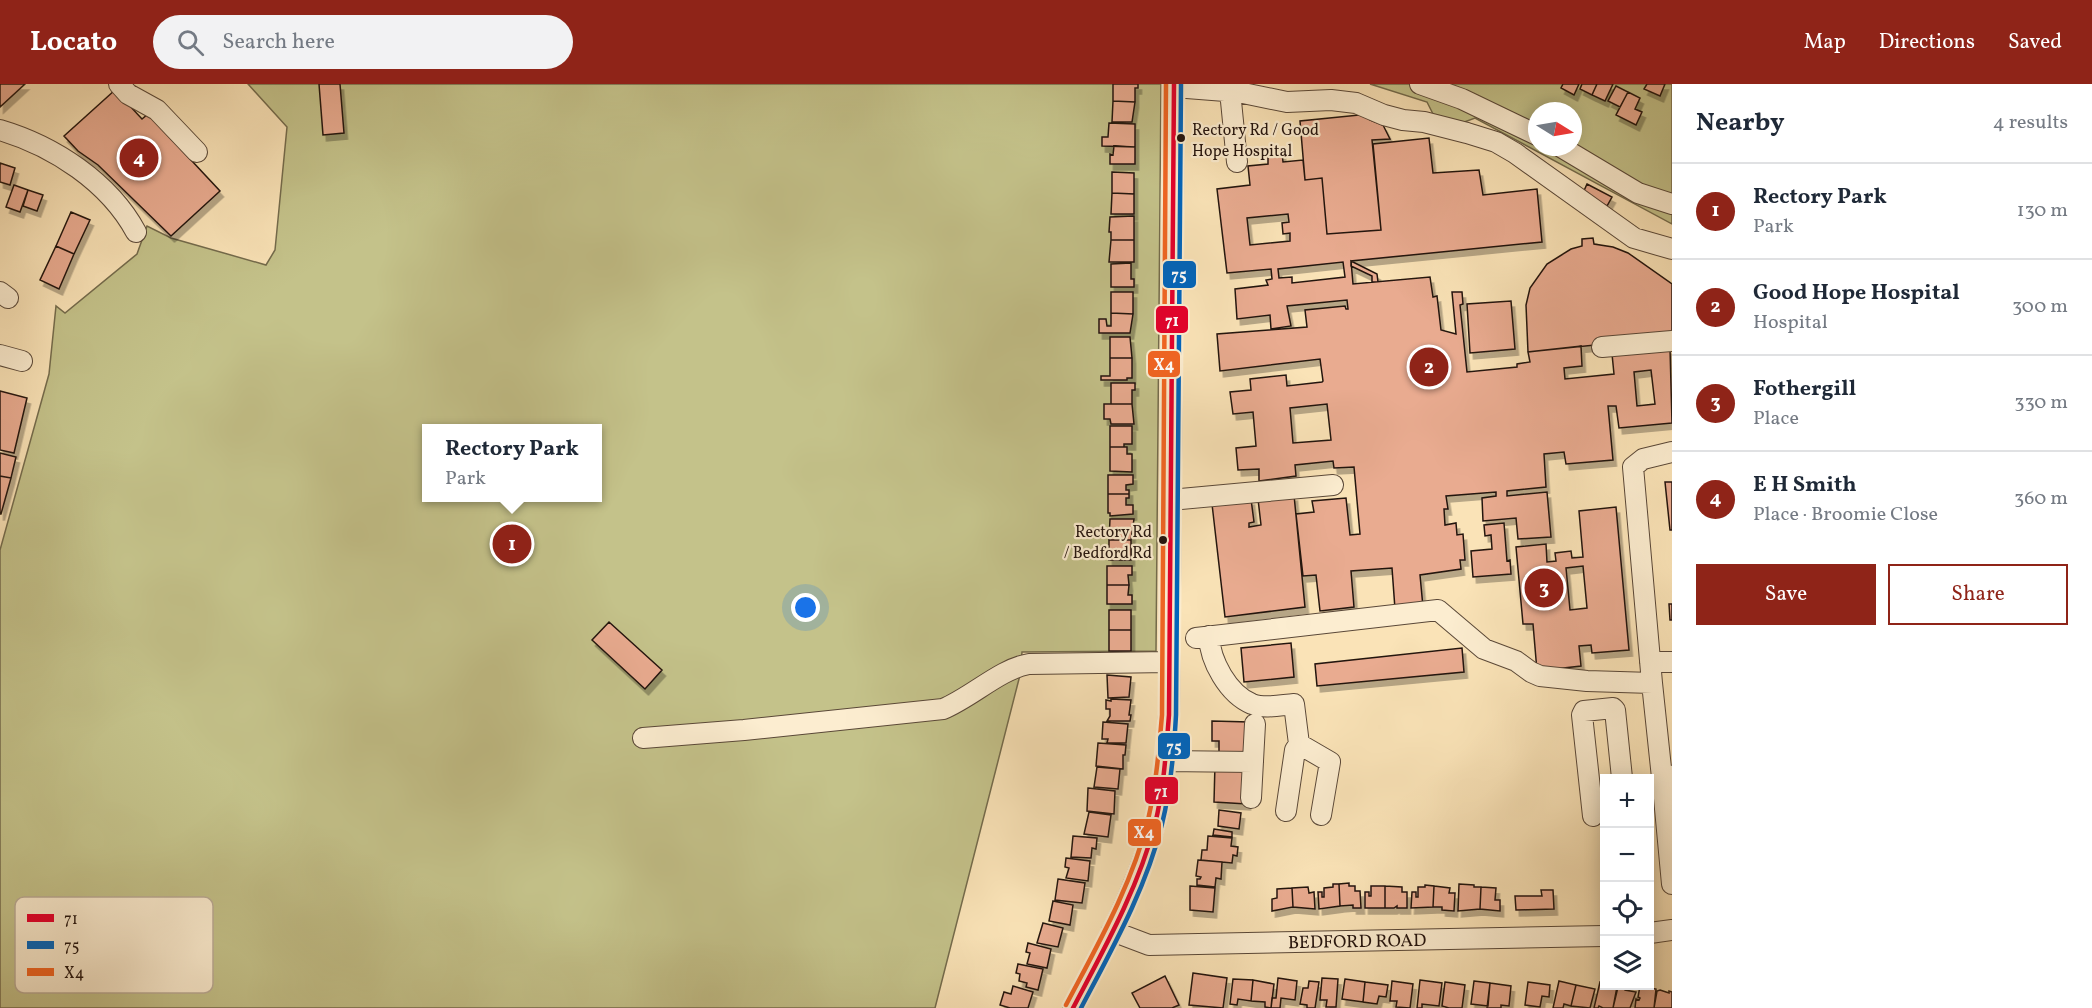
<!DOCTYPE html>
<html lang="en">
<head>
<meta charset="utf-8">
<style>
	:root { --surface:#fff; --page:#f2f2f3; --text:#1f2937; --muted:#747a83; --line:#e0e1e3; --accent:#8f2418 }
	body { margin:0; font-family:Vollkorn,serif; background:var(--page); color:var(--text) }
	.controls { position:absolute; right:18px; bottom:18px; display:grid; overflow:hidden; border-radius:0px; box-shadow:0 3px 15px #0003 }
	.controls button { width:54px; height:54px; display:grid; place-items:center; padding:0; border:0; border-bottom:2px solid var(--line); background:var(--surface); color:var(--text); font:30px sans-serif }
	.compass { position:absolute; left:1528px; top:18px; width:54px; height:54px; border-radius:50%; background:var(--surface); box-shadow:0 3px 15px #0003; rotate:101deg }
	.you { position:absolute; left:806px; top:524px; width:21px; height:21px; margin:-15px; border:4px solid #fff; border-radius:50%; background:#1a73e8; box-shadow:0 0 0 9px #1a73e833 }
	.badge { display:grid; place-items:center; width:39px; height:39px; border-radius:50%; background:var(--accent); color:#fff; font-size:20px; font-weight:700 }
	.pin { position:absolute; translate:-50% -50%; border:3px solid #fff; box-shadow:0 2px 6px #0006 }
	.popup { position:absolute; left:422px; top:340px; width:180px; height:78px; box-sizing:border-box; display:grid; place-content:center; border-radius:0px; background:var(--surface); filter:drop-shadow(0 2px 4px #0005); font-size:20px; white-space:nowrap; color:var(--muted) }
	.popup b { font-size:22px; color:var(--text) }
	.popup::after { content:''; position:absolute; left:50%; top:100%; margin-left:-12px; border:12px solid transparent; border-top-color:var(--surface) }
	.list { margin:0; padding:0; list-style:none }
	h2 { display:flex; justify-content:space-between; align-items:center; height:78px; margin:0; padding:0 24px; font-size:26px }
	h2 small { font-size:20px; font-weight:400; color:var(--muted) }
	.list li { display:grid; grid-template-columns:39px 1fr auto; gap:18px; align-items:center; box-sizing:border-box; height:96px; padding:0 24px; border-top:2px solid var(--line) }
	.list b { display:block; font-size:22px; white-space:nowrap }
	.list p { margin:0; font-size:20px; white-space:nowrap; color:var(--muted) }
	.list em { font-size:20px; font-style:normal; color:var(--muted) }
	.actions { display:flex; gap:12px; padding:18px 24px }
	.actions a { flex:1; padding:14px 0; border:2px solid var(--accent); border-radius:0px; text-align:center; font-size:21px; color:var(--accent) }
	.actions .main { background:var(--accent); color:#fff }
	.icon { flex:none; width:33px; height:33px; fill:none; stroke:currentColor; stroke-width:2; stroke-linecap:round; stroke-linejoin:round }
	.map { position:relative; flex:none; width:1672px; height:924px; overflow:hidden }
	header { display:flex; align-items:center; gap:36px; box-sizing:border-box; height:84px; padding:0 30px; background:var(--accent); color:#fff }
	header strong { font-size:28px }
	nav { display:flex; gap:33px; margin-inline-start:auto; font-size:21px }
	.search { width:420px; height:54px; background:var(--page); display:flex; align-items:center; gap:15px; box-sizing:border-box; padding:0 21px; border-radius:33px; color:var(--muted); font-size:22px }
	main { display:flex }
	aside { flex:1; background:var(--surface) }
	.map>svg:first-child { display:block }
	.green { fill:#c4c28a; stroke:#746b4c; stroke-width:1.5; fill-rule:evenodd }
	.building { fill:#e9ab90; stroke:#24140e; stroke-width:1.5; fill-rule:evenodd; filter:url(#shadow) }
	.lines { fill:none; stroke-linecap:round; stroke-linejoin:round }
	.minor-casing { stroke:#5a4838; stroke-width:22 }
	.minor { stroke:#fcedd0; stroke-width:20 }
	.bus-1-casing { stroke:#fcedd0; stroke-width:9 }
	.bus-2-casing { stroke:#fcedd0; stroke-width:9 }
	.bus-3-casing { stroke:#fcedd0; stroke-width:9 }
	.bus-1 { stroke:#e4002b; stroke-width:4.5 }
	.bus-2 { stroke:#0065bd; stroke-width:4.5 }
	.bus-3 { stroke:#f26522; stroke-width:4.5 }
	.bus-dot { fill:#24140e; stroke:#fcedd0; stroke-width:2 }
	.labels { text-anchor:middle; stroke-width:4.5; stroke-linejoin:round; paint-order:stroke }
	.bus-label { font-size:16px; fill:#24140e; stroke:#fcedd0; text-anchor:start }
	.street-label { font-size:18px; fill:#24140e; stroke:#fcedd0 }
	.key { fill:#fcedd0; stroke:#bbac96; stroke-width:1.5 }
	.key-label { font-size:16px; fill:#24140e }
	.line-badge { stroke:#fcedd0; stroke-width:2 }
	.badge-label { font-size:16px; text-anchor:middle; font-weight:bold; fill:#fff }
</style>
</head>
<body>
<header>
<strong>Locato</strong>
<div class="search"><svg class="icon" aria-label="search" viewBox="0 0 24 24"><circle cx="10" cy="10" r="6"/><path d="M15 15l6 6"/></svg>Search here</div>
<nav><a>Map</a><a>Directions</a><a>Saved</a></nav>
</header>
<main>
<div class="map">
<svg width="1672" height="924" viewBox="0 0 1672 924">
	<defs>
		<filter id="shadow"><feDropShadow dx="3.5" dy="6" stdDeviation="0" flood-color="#0004"/></filter>
	</defs>
	<rect width="100%" height="100%" fill="#fae3b7"/>
	<filter id="stains"><feTurbulence type="fractalNoise" baseFrequency=".00333" numOctaves="4"/><feColorMatrix values="0 0 0 0 .2 0 0 0 0 .09 0 0 0 0 .02 0 0 0 .5 -.17"/></filter>
	<radialGradient id="worn" r=".72"><stop offset=".6" stop-color="#630" stop-opacity="0"/><stop offset="1" stop-color="#630" stop-opacity=".3"/></radialGradient>
	<!-- green -->
	<path class="green" d="M248,0H1161L1156,567L1022,568L1020,591L935,924H0V466L49,290L56,222L65,229L137,170L147,142L171,154L266,181L275,166L287,43ZM426,344H598V414H426Z
		M1370,0H1672V140L1475,34L1459,40L1434,32L1427,18ZM1537,27H1573V63H1537Z"/>
	<!-- building -->
	<path class="building" d="M0,0H25L0,23Z
		M319,0H340L344,49L323,51Z
		M1113,0H1138V4H1135V18L1113,17Z
		M1563,0H1579L1574,11L1561,4Z
		M1582,0H1597L1592,11L1580,5Z
		M1597,0H1613L1605,17L1592,11Z
		M1647,0H1665L1660,12L1644,5Z
		M1616,2L1628,8L1620,23L1608,17Z
		M115,6L142,35L148,30L220,107L171,152L98,81L78,67L64,52Z
		M1628,8L1640,14L1635,25L1642,28L1636,41L1616,31Z
		M1113,17L1135,18L1132,38H1112Z
		M1369,30L1370,36L1383,41L1390,55L1372,56L1381,146L1327,150L1322,94L1305,96L1300,37Z
		M1109,39L1135,40V63L1102,62V53H1108Z
		M1429,54L1433,89L1479,86L1483,111L1537,105L1542,158L1351,177L1353,200L1430,193L1433,213L1437,212L1441,246L1456,250L1452,208H1462L1463,220L1460,221L1467,288L1517,283V280L1530,278L1528,268L1581,262L1582,282L1564,284L1565,295L1614,290L1612,270L1670,264L1672,339L1619,344L1616,322H1608L1613,376L1566,380L1564,368L1544,370L1546,403L1507,407V412L1547,408L1551,453L1518,455L1516,434L1483,437L1482,414L1496,412V408L1446,412L1448,425H1444L1445,441L1456,439L1457,451L1463,450L1465,476H1460L1461,485L1420,491L1423,523L1395,525L1392,484L1351,487L1354,523L1320,527L1316,491L1303,492L1296,430L1314,428L1312,417L1346,414L1350,451L1360,450L1354,383L1334,384L1333,377L1295,381L1296,392L1259,397V385L1238,386L1236,364L1256,362L1253,328L1233,330L1230,308L1251,306L1250,295L1286,291L1287,302L1322,298L1323,297L1320,275L1220,287L1217,250L1307,243L1305,226L1345,222L1346,225H1348L1347,216L1287,222L1291,242L1271,245L1270,231L1237,235L1235,205L1268,201L1266,196L1272,195L1271,185L1227,189L1217,105L1250,101L1248,82L1268,80V70L1282,69L1283,78L1303,76L1305,96L1322,94L1327,150L1381,146L1373,60ZM1288,130L1289,138L1282,139L1283,150L1290,149V157L1250,161L1247,134ZM1343,178L1345,193L1292,199V193L1279,194L1278,185ZM1651,286L1655,320L1637,322L1634,288ZM1327,320L1331,356L1293,359L1290,324Z
		M1114,62L1135,63V80H1110V70L1113,71Z
		M0,79L15,84L10,101L0,98Z
		M1112,88L1134,89V110L1112,109Z
		M1587,100L1612,113L1607,122L1583,109Z
		M14,101L28,106L20,128L6,123Z
		M28,106L43,111L37,127L23,122Z
		M1112,109L1134,110V130H1111Z
		M71,128L90,136L74,170L56,162Z
		M1134,132V156H1111V148H1109L1110,133Z
		M1593,154L1594,160L1613,163L1628,169L1672,200V253L1528,268L1526,221L1530,204L1547,180L1571,165L1582,162V155Z
		M1111,156H1134V178H1109Z
		M56,162L74,170L59,205L40,196Z
		M1351,177L1377,190L1378,198H1372V192L1351,182Z
		M1131,179V195H1134V203H1111V180Z
		M1111,208H1133V230L1111,229Z
		M1511,217L1515,265L1470,269L1467,220Z
		M1111,229L1133,230L1130,249H1099V235H1106L1107,242H1111Z
		M1110,253H1130L1132,274H1110Z
		M1110,274H1132V294H1127V296H1101V292H1110Z
		M1111,299H1135V306H1132V320H1111Z
		M0,307L27,314L14,369L0,366Z
		M1104,320H1132L1134,340H1111L1110,335H1104Z
		M1110,342H1132V360H1124V363H1110Z
		M1110,363H1127V370H1132V388L1110,387Z
		M0,369L16,373L11,394L0,392Z
		M1108,391H1133V400L1126,401V406H1129V410H1108Z
		M0,392L11,394L1,430H0Z
		M1665,398H1672V446H1670Z
		M1108,410H1129V414H1126V421H1133V430L1110,432V429H1108Z
		M1294,411L1305,523L1225,533L1212,420L1251,415L1254,438L1249,439V443L1261,441L1258,415Z
		M1616,423L1629,566L1592,569L1591,561L1579,562L1581,582L1537,587L1533,540H1523L1516,463L1546,460L1547,478L1556,477L1555,469L1571,467L1572,474L1583,473L1579,427ZM1583,482L1587,524L1570,526L1566,484Z
		M1110,435H1134L1131,456H1109Z
		M1504,439L1507,477L1510,476L1511,490L1473,493L1471,467L1492,465L1491,451L1485,452L1484,441Z
		M1109,456H1131V476H1109Z
		M1107,482H1132V491H1128L1129,501H1107Z
		M1107,501H1129L1128,511H1132V520H1107Z
		M1669,520H1672V536H1670Z
		M1109,526H1131V546H1109Z
		M609,538L662,586L645,605L592,556Z
		M1109,546H1131V567H1109Z
		M1291,559L1294,593L1244,598L1241,564Z
		M1462,564L1464,588L1317,602L1315,580Z
		M1107,591L1131,593L1129,613L1108,614Z
		M1111,615L1131,616L1129,631H1131L1130,637H1107L1110,632V625H1106V616L1111,617Z
		M1212,637L1249,638L1248,675L1219,674V657H1212Z
		M1103,638L1128,640L1126,659H1107L1108,655H1102Z
		M1098,659L1126,661L1125,671H1123V685L1096,682Z
		M1215,680L1249,681L1247,720L1214,718Z
		M1097,683L1120,685L1118,705L1094,703Z
		M1088,704L1115,707L1114,730L1087,727Z
		M1219,726L1241,729L1239,745L1218,742Z
		M1089,728L1111,731L1108,753L1084,750Z
		M1214,745L1232,748V753L1213,751Z
		M1073,752L1097,754L1096,765L1092,764L1091,774L1071,773Z
		M1208,752L1232,754L1231,762L1238,763L1237,772L1233,771L1232,779L1201,776L1202,766H1207Z
		M1066,774L1090,777L1088,797L1066,794L1069,784L1065,783Z
		M1198,776L1222,778L1221,795L1216,794L1215,803L1197,801V795H1200L1201,793L1196,792Z
		M1058,795L1085,799L1082,819L1055,816Z
		M1349,799V802H1355V807H1360L1361,824H1353V821L1340,822L1339,800Z
		M1333,800H1339L1340,822L1319,825L1318,808H1322V813H1324V804L1333,803Z
		M1459,800L1474,801V803H1481L1480,825L1458,827Z
		M1425,801L1434,802L1433,823L1411,824L1412,808H1416V813H1418V803H1425Z
		M1190,802L1215,804L1213,828L1190,826Z
		M1371,802H1385V824H1365V808H1369V812H1371Z
		M1385,802L1402,803V808H1407V824H1397V822L1394,824H1385Z
		M1434,802L1450,804L1449,809H1455L1454,827L1442,826V823H1433Z
		M1308,803L1309,809L1314,808L1315,825L1293,823L1292,804Z
		M1481,803L1496,804L1495,816H1500V827L1480,825Z
		M1292,804L1293,823L1272,827V815L1277,814V805Z
		M1541,806H1553L1554,825L1516,826L1515,812H1542Z
		M1053,817L1073,821L1070,841L1049,837Z
		M1043,839L1063,844L1058,863L1037,859Z
		M1028,859L1051,865L1047,884L1027,880L1030,869L1026,868Z
		M1018,880L1043,885L1038,906L1026,903L1027,899L1019,897L1020,890L1016,889Z
		M1193,889L1227,894L1223,924L1189,921Z
		M1165,892L1179,921L1172,924H1140L1132,909Z
		M1278,894L1297,897L1295,916L1281,914L1280,924H1271L1272,914H1276Z
		M1322,894L1338,895L1336,923H1326L1327,916H1320Z
		M1233,895L1253,896L1251,917L1238,915L1237,921L1230,920Z
		M1345,895L1365,898L1363,918L1342,915Z
		M1253,896L1274,900L1271,924L1265,923V918L1251,917Z
		M1420,896L1442,899L1439,922L1422,920V924H1417Z
		M1309,897L1319,898L1315,924H1307V921L1300,920L1303,904H1308Z
		M1392,897L1413,900L1410,924L1396,923L1397,917H1390Z
		M1474,897L1490,899L1488,922L1471,920Z
		M1559,897L1576,901L1571,922L1564,920L1563,924H1553Z
		M1365,898L1388,901L1386,913L1379,912L1377,920L1363,918Z
		M1445,898L1465,901L1462,924H1449L1442,922Z
		M1528,898L1550,901L1549,913L1542,912L1540,923L1525,921Z
		M1600,898L1604,899V902L1617,903L1613,924H1603L1599,922L1598,924H1594Z
		M1490,899L1511,902L1509,922L1501,921V924H1487Z
		M1576,901L1595,905L1590,924L1571,922Z
		M1013,902L1033,908L1028,924H1010L1000,921L1004,908L1011,910Z
		M1620,902L1624,903L1625,906L1636,908L1630,924H1613L1618,903Z
		M1640,902L1656,905L1654,924H1635L1636,915L1639,916L1640,914L1638,913Z
		M1660,906L1669,909V907L1672,908V924H1654L1657,907Z"/>
	<g class="lines">
		<defs>
			<path id="minor" d="M119,0L128,10L157,26L197,68
				M1420,0L1462,15L1537,51
				M1174,3L1238,8L1287,18L1331,16L1356,19L1384,31L1403,36L1424,38L1467,49L1496,58L1515,69L1634,154L1672,165
				M1230,7L1237,78
				M0,46C54,62 109,98 136,148
				M1561,63L1638,109L1672,120
				M0,208L8,214
				M1602,263L1672,257
				M0,271L22,277
				M1170,416L1333,401
				M1209,552C1210,577 1228,610 1252,620C1265,625 1281,621 1294,620L1299,660L1295,666L1286,727
				M1196,554L1438,526L1484,565L1516,577L1531,588L1540,592L1587,597L1652,599
				M1650,578H1672
				M643,654L744,646L943,625C972,613 1000,585 1029,580L1169,578
				M1299,660L1330,678L1321,731
				M1165,677L1253,678
				M1668,691L1663,703L1672,800
				M1663,703L1652,599L1633,383L1643,375L1672,368
				M1251,714L1255,640
				M1593,732L1582,631L1584,627L1613,624L1615,626L1622,694
				M1112,847L1149,861L1604,852
				M1650,849L1672,846
				M1073,924C1102,869 1132,813 1151,753C1163,714 1166,672 1169,631L1174,0"/>
		</defs>
		<!-- minor casing -->
		<use href="#minor" class="minor-casing"/>
		<!-- minor -->
		<use href="#minor" class="minor"/>
		<defs>
			<path id="bus-1" d="M1073,924C1104,865 1138,805 1155,740C1164,704 1166,667 1169,631L1174,0"/>
			<path id="bus-2" d="M1081,924C1112,865 1146,805 1162,740C1171,704 1174,668 1176,631L1181,0"/>
			<path id="bus-3" d="M1066,921C1097,862 1132,801 1148,736C1156,701 1159,666 1162,631L1166,0"/>
		</defs>
		<!-- bus-1 casing -->
		<use href="#bus-1" class="bus-1-casing"/>
		<!-- bus-2 casing -->
		<use href="#bus-2" class="bus-2-casing"/>
		<!-- bus-3 casing -->
		<use href="#bus-3" class="bus-3-casing"/>
		<!-- bus-1 -->
		<use href="#bus-1" class="bus-1"/>
		<!-- bus-2 -->
		<use href="#bus-2" class="bus-2"/>
		<!-- bus-3 -->
		<use href="#bus-3" class="bus-3"/>
	</g>
	<!-- markers -->
	<g class="bus-dot">
		<circle cx="1181" cy="54" r="5"/>
		<circle cx="1163" cy="456" r="5"/>
	</g>
	<g class="labels">
		<!-- bus labels -->
		<g class="bus-label">
			<text x="1192" y="51">Rectory Rd / Good<tspan x="1192" dy="21">Hope Hospital</tspan></text>
			<text x="1152" y="453" text-anchor="end">Rectory Rd<tspan x="1152" dy="21">/ Bedford Rd</tspan></text>
		</g>
		<!-- street labels -->
		<g class="street-label">
			<text transform="translate(1357 857) rotate(-1)" y="6">BEDFORD ROAD</text>
		</g>
	</g>
	<!-- legend -->
	<rect x="15" y="813" width="198" height="96" rx="9" class="key"/>
	<rect x="27" y="830" width="27" height="8" fill="#e4002b"/>
	<rect x="27" y="857" width="27" height="8" fill="#0065bd"/>
	<rect x="27" y="884" width="27" height="8" fill="#f26522"/>
	<g class="key-label">
		<text x="64" y="840">71</text>
		<text x="64" y="867">75</text>
		<text x="64" y="894">X4</text>
	</g>
	<g class="line-badge">
		<rect x="1162" y="176" width="35" height="29" rx="6" fill="#0065bd"/>
		<rect x="1155" y="221" width="34" height="29" rx="6" fill="#e4002b"/>
		<rect x="1147" y="266" width="34" height="28" rx="6" fill="#f26522"/>
		<rect x="1157" y="648" width="34" height="28" rx="6" fill="#0065bd"/>
		<rect x="1144" y="692" width="35" height="29" rx="6" fill="#e4002b"/>
		<rect x="1127" y="734" width="35" height="29" rx="6" fill="#f26522"/>
	</g>
	<g class="badge-label">
		<text x="1179" y="196">75</text>
		<text x="1172" y="242">71</text>
		<text x="1164" y="286">X4</text>
		<text x="1174" y="668">75</text>
		<text x="1161" y="713">71</text>
		<text x="1144" y="754">X4</text>
	</g>
	<rect width="100%" height="100%" filter="url(#stains)"/>
	<rect width="100%" height="100%" fill="url(#worn)"/>
</svg>
<div class="controls">
<button>+</button>
<button>−</button>
<button><svg class="icon" aria-label="locate" viewBox="0 0 24 24"><circle cx="12" cy="12" r="6"/><path d="M12 2v4M12 18v4M2 12h4M18 12h4"/></svg></button>
<button><svg class="icon" aria-label="layers" viewBox="0 0 24 24"><path d="M12 4l9 5-9 5-9-5zM3 14l9 5 9-5"/></svg></button>
</div>
<svg class="compass" viewBox="-18 -18 36 36"><path d="M0-13l5 13h-10z" fill="#e53935"/><path d="M0 13l5-13h-10z" fill="#747a83"/></svg>
<div class="you"></div>
<div class="pin badge" style="left:512px;top:460px">1</div>
<div class="popup"><b>Rectory Park</b>Park</div>
<div class="pin badge" style="left:1429px;top:283px">2</div>
<div class="pin badge" style="left:1544px;top:504px">3</div>
<div class="pin badge" style="left:139px;top:74px">4</div>
</div>
<aside>
<h2>Nearby<small>4 results</small></h2>
<ul class="list">
<li><span class="badge">1</span><div><b>Rectory Park</b><p>Park</p></div><em>130 m</em></li>
<li><span class="badge">2</span><div><b>Good Hope Hospital</b><p>Hospital</p></div><em>300 m</em></li>
<li><span class="badge">3</span><div><b>Fothergill</b><p>Place</p></div><em>330 m</em></li>
<li><span class="badge">4</span><div><b>E H Smith</b><p>Place · Broomie Close</p></div><em>360 m</em></li>
</ul>
<div class="actions"><a class="main">Save</a><a>Share</a></div>
</aside>
</main>
</body>
</html>
